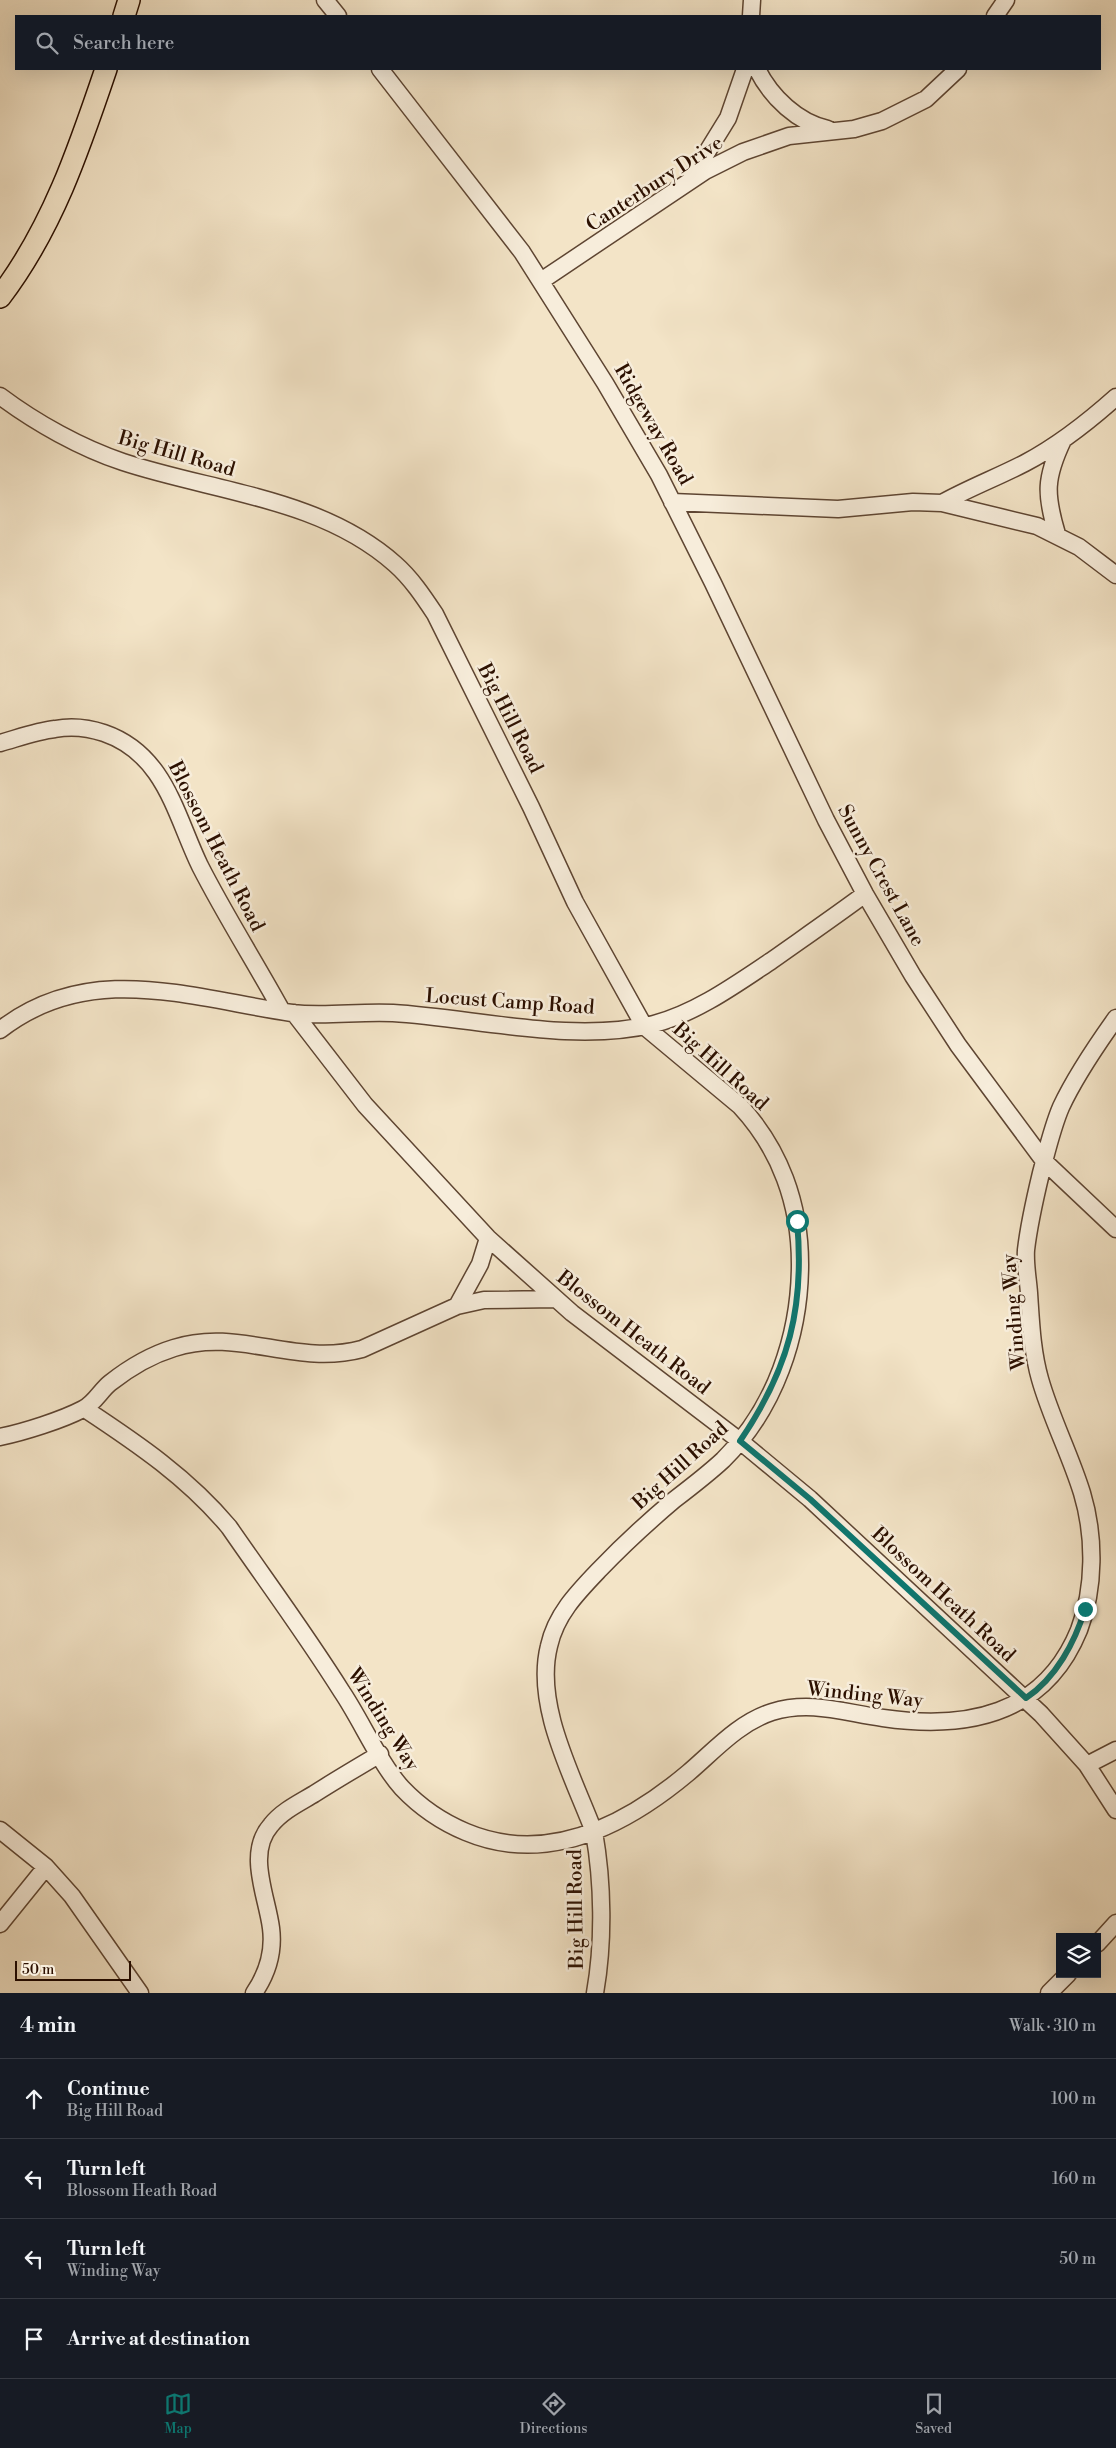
<!DOCTYPE html>
<html lang="en">
<head>
<meta charset="utf-8">
<style>
	:root { --surface:#171b24; --page:#242831; --text:#f1f3f6; --muted:#9ea1a6; --line:#363941; --accent:#0f766e }
	body { margin:0; font-family:"Libre Bodoni",serif; background:var(--page); color:var(--text) }
	.controls { position:absolute; right:15px; bottom:15px; display:grid; overflow:hidden; border-radius:0px; box-shadow:0 5px 20px #0002 }
	.controls button { width:45px; height:45px; display:grid; place-items:center; padding:0; border:0; border-bottom:1px solid var(--line); background:var(--surface); color:var(--text); font:25px sans-serif }
	.scale { position:absolute; left:15px; bottom:12px; width:116px; box-sizing:border-box; padding-left:5px; border:2px solid #2c1000; border-top:0; font-size:14px; line-height:18px; white-space:nowrap; color:#2c1000; -webkit-text-stroke:4px #f7eddb; paint-order:stroke }
	.stop { position:absolute; width:15px; height:15px; margin:-11px; border:4px solid #0f766e; border-radius:50%; background:#fff }
	.stop.end { background:#0f766e; border-color:#fff; box-shadow:0 1px 5px #0008 }
	.list { margin:0; padding:0; list-style:none }
	h2 { display:flex; justify-content:space-between; align-items:center; height:65px; margin:0; padding:0 20px; font-size:21px }
	h2 small { font-size:16px; font-weight:400; color:var(--muted) }
	.list li { display:grid; grid-template-columns:32px 1fr auto; gap:15px; align-items:center; box-sizing:border-box; height:80px; padding:0 20px; border-top:1px solid var(--line) }
	.list b { display:block; font-size:19px; white-space:nowrap }
	.list p { margin:0; font-size:16px; white-space:nowrap; color:var(--muted) }
	.list em { font-size:16px; font-style:normal; color:var(--muted) }
	.icon { flex:none; width:28px; height:28px; fill:none; stroke:currentColor; stroke-width:2; stroke-linecap:round; stroke-linejoin:round }
	.map { position:relative; flex:none; width:1116px; height:1993px; overflow:hidden }
	.search { position:absolute; background:var(--surface); box-shadow:0 5px 20px #0002; left:15px; right:15px; top:15px; height:55px; display:flex; align-items:center; gap:12px; box-sizing:border-box; padding:0 18px; border-radius:0px; color:var(--muted); font-size:19px }
	.sheet { height:385px; background:var(--surface) }
	nav { display:flex; justify-content:space-around; align-items:center; box-sizing:border-box; height:70px; border-top:1px solid var(--line); background:var(--surface); font-size:14px; color:var(--muted) }
	nav a { display:grid; justify-items:center; gap:2px }
	nav .on { color:var(--accent) }
	.map>svg:first-child { display:block }
	.lines { fill:none; stroke-linecap:round; stroke-linejoin:round }
	.minor-casing { stroke:#5e4532; stroke-width:19 }
	.major-casing { stroke:#2c1000; stroke-width:24 }
	.minor { stroke:#f7eddb; stroke-width:16 }
	.major { stroke:#f3e4c7; stroke-width:21 }
	.route { stroke:#0f766e; stroke-width:6 }
	.labels { text-anchor:middle; stroke-width:5; stroke-linejoin:round; paint-order:stroke }
	.street-label { font-size:20px; fill:#2c1000; stroke:#f7eddb }
</style>
</head>
<body>
<div class="map">
<svg width="1116" height="1993" viewBox="0 0 1116 1993">
	<rect width="100%" height="100%" fill="#f3e4c7"/>
	<filter id="stains"><feTurbulence type="fractalNoise" baseFrequency=".004" numOctaves="4"/><feColorMatrix values="0 0 0 0 .2 0 0 0 0 .09 0 0 0 0 .02 0 0 0 .5 -.17"/></filter>
	<radialGradient id="worn" r=".72"><stop offset=".6" stop-color="#630" stop-opacity="0"/><stop offset="1" stop-color="#630" stop-opacity=".3"/></radialGradient>
	<g class="lines">
		<defs>
			<path id="minor" d="M325,0L338,16
				M751,16L752,0
				M995,16L1006,0
				M380,69L522,252L605,383L659,475L713,583L826,820L865,894L913,976L958,1045L1044,1161L1116,1229
				M757,69C771,97 798,123 828,129
				M691,178L728,118L745,69
				M541,281L705,171L743,152L789,136L854,129L882,121L926,99L958,69
				M0,396C36,423 81,448 123,462C214,492 321,498 395,564C411,578 423,596 435,614L531,807L575,902L644,1026L740,1106C780,1149 800,1204 800,1264C800,1335 775,1409 723,1460C708,1474 691,1487 674,1500C648,1522 623,1545 600,1569C578,1592 556,1614 549,1646C534,1706 573,1776 594,1832C603,1883 604,1942 595,1993
				M672,502L838,509L913,502L942,503L1037,526L1079,547L1116,575
				M942,503C969,488 998,477 1025,463C1059,445 1088,422 1116,397
				M1057,534C1045,494 1045,478 1063,440
				M0,743C18,738 37,731 55,729C71,726 89,728 104,733C165,754 175,814 200,866C225,915 255,962 282,1011
				M294,1013L365,1105L488,1238L572,1313L740,1441L810,1499L1041,1714L1087,1765L1116,1810
				M0,1030C90,960 190,998 292,1013C325,1017 360,1011 393,1013C475,1018 574,1044 654,1024C696,1013 735,985 771,961C802,939 834,917 865,894
				M457,1306L480,1264L488,1238
				M85,1409C138,1444 188,1478 229,1527C267,1582 307,1636 342,1692C361,1720 380,1764 402,1788C420,1807 442,1822 466,1832C547,1866 626,1825 688,1773C714,1751 738,1723 772,1712C811,1700 845,1713 883,1718C966,1730 1044,1716 1079,1630C1095,1588 1095,1536 1082,1493C1070,1454 1051,1418 1040,1379C1032,1351 1031,1322 1029,1293C1028,1279 1025,1264 1026,1250C1029,1224 1035,1198 1041,1173C1047,1151 1052,1128 1061,1107C1076,1075 1096,1046 1116,1018
				M0,1437C24,1432 62,1420 83,1409C94,1404 101,1390 110,1383C129,1368 151,1355 174,1348C239,1327 295,1367 362,1349L457,1306L484,1300L555,1299
				M1087,1765L1116,1750
				M0,1830L46,1867L72,1896L140,1993
				M0,1924L46,1867
				M1097,1944L1116,1923
				M254,1993C267,1974 274,1951 271,1928C267,1896 246,1853 271,1825C282,1811 299,1803 314,1794C336,1780 358,1767 380,1754
				M1049,1993L1068,1974"/>
			<path id="major" d="M124,16L129,0
				M0,297C52,229 79,149 106,69"/>
		</defs>
		<!-- minor casing -->
		<use href="#minor" class="minor-casing"/>
		<!-- major casing -->
		<use href="#major" class="major-casing"/>
		<!-- minor -->
		<use href="#minor" class="minor"/>
		<!-- major -->
		<use href="#major" class="major"/>
	</g>
	<g class="lines">
		<!-- route -->
		<path class="route" d="M797,1221C805,1307 789,1369 740,1441L810,1499L1026,1698C1056,1678 1075,1642 1085,1609"/>
	</g>
	<g class="labels">
		<!-- street labels -->
		<g class="street-label">
			<text transform="translate(654 183) rotate(-33)" y="7">Canterbury Drive</text>
			<text transform="translate(654 424) rotate(60)" y="7">Ridgeway Road</text>
			<text transform="translate(177 453) rotate(16)" y="7">Big Hill Road</text>
			<text transform="translate(511 718) rotate(63)" y="7">Big Hill Road</text>
			<text transform="translate(217 846) rotate(63)" y="7">Blossom Heath Road</text>
			<text transform="translate(882 875) rotate(61)" y="7">Sunny Crest Lane</text>
			<text transform="translate(510 1001) rotate(4)" y="7">Locust Camp Road</text>
			<text transform="translate(721 1066) rotate(42)" y="7">Big Hill Road</text>
			<text transform="translate(1013 1312) rotate(-95)" y="7">Winding Way</text>
			<text transform="translate(634 1332) rotate(38)" y="7">Blossom Heath Road</text>
			<text transform="translate(680 1465) rotate(-42)" y="7">Big Hill Road</text>
			<text transform="translate(944 1594) rotate(43)" y="7">Blossom Heath Road</text>
			<text transform="translate(865 1694) rotate(6)" y="7">Winding Way</text>
			<text transform="translate(384 1719) rotate(58)" y="7">Winding Way</text>
			<text transform="translate(575 1909) rotate(-91)" y="7">Big Hill Road</text>
		</g>
	</g>
	<rect width="100%" height="100%" filter="url(#stains)"/>
	<rect width="100%" height="100%" fill="url(#worn)"/>
</svg>
<div class="controls">
<button><svg class="icon" aria-label="layers" viewBox="0 0 24 24"><path d="M12 4l9 5-9 5-9-5zM3 14l9 5 9-5"/></svg></button>
</div>
<div class="scale">50 m</div>
<div class="stop" style="left:797px;top:1221px"></div>
<div class="stop end" style="left:1085px;top:1609px"></div>
<div class="search"><svg class="icon" aria-label="search" viewBox="0 0 24 24"><circle cx="10" cy="10" r="6"/><path d="M15 15l6 6"/></svg>Search here</div>
</div>
<section class="sheet">
<h2>4 min<small>Walk · 310 m</small></h2>
<ul class="list">
<li><svg class="icon" aria-label="ahead" viewBox="0 0 24 24"><path d="M12 20V5M6 11l6-6 6 6"/></svg><div><b>Continue</b><p>Big Hill Road</p></div><em>100 m</em></li>
<li><svg class="icon" aria-label="left" viewBox="0 0 24 24"><path d="M17 20v-9H6M10 6l-5 5 5 5"/></svg><div><b>Turn left</b><p>Blossom Heath Road</p></div><em>160 m</em></li>
<li><svg class="icon" aria-label="left" viewBox="0 0 24 24"><path d="M17 20v-9H6M10 6l-5 5 5 5"/></svg><div><b>Turn left</b><p>Winding Way</p></div><em>50 m</em></li>
<li><svg class="icon" aria-label="arrive" viewBox="0 0 24 24"><path d="M6 21V4h12l-3 4 3 4H6"/></svg><div><b>Arrive at destination</b></div></li>
</ul>
</section>
<nav>
<a class="on"><svg class="icon" aria-label="map" viewBox="0 0 24 24"><path d="M3 6l6-2 6 2 6-2v14l-6 2-6-2-6 2zM9 4v14M15 6v14"/></svg>Map</a>
<a><svg class="icon" aria-label="directions" viewBox="0 0 24 24"><path d="M12 3l9 9-9 9-9-9zM9 14v-3h6M13 9l2 2-2 2"/></svg>Directions</a>
<a><svg class="icon" aria-label="saved" viewBox="0 0 24 24"><path d="M7 4h10v16l-5-4-5 4z"/></svg>Saved</a>
</nav>
</body>
</html>
